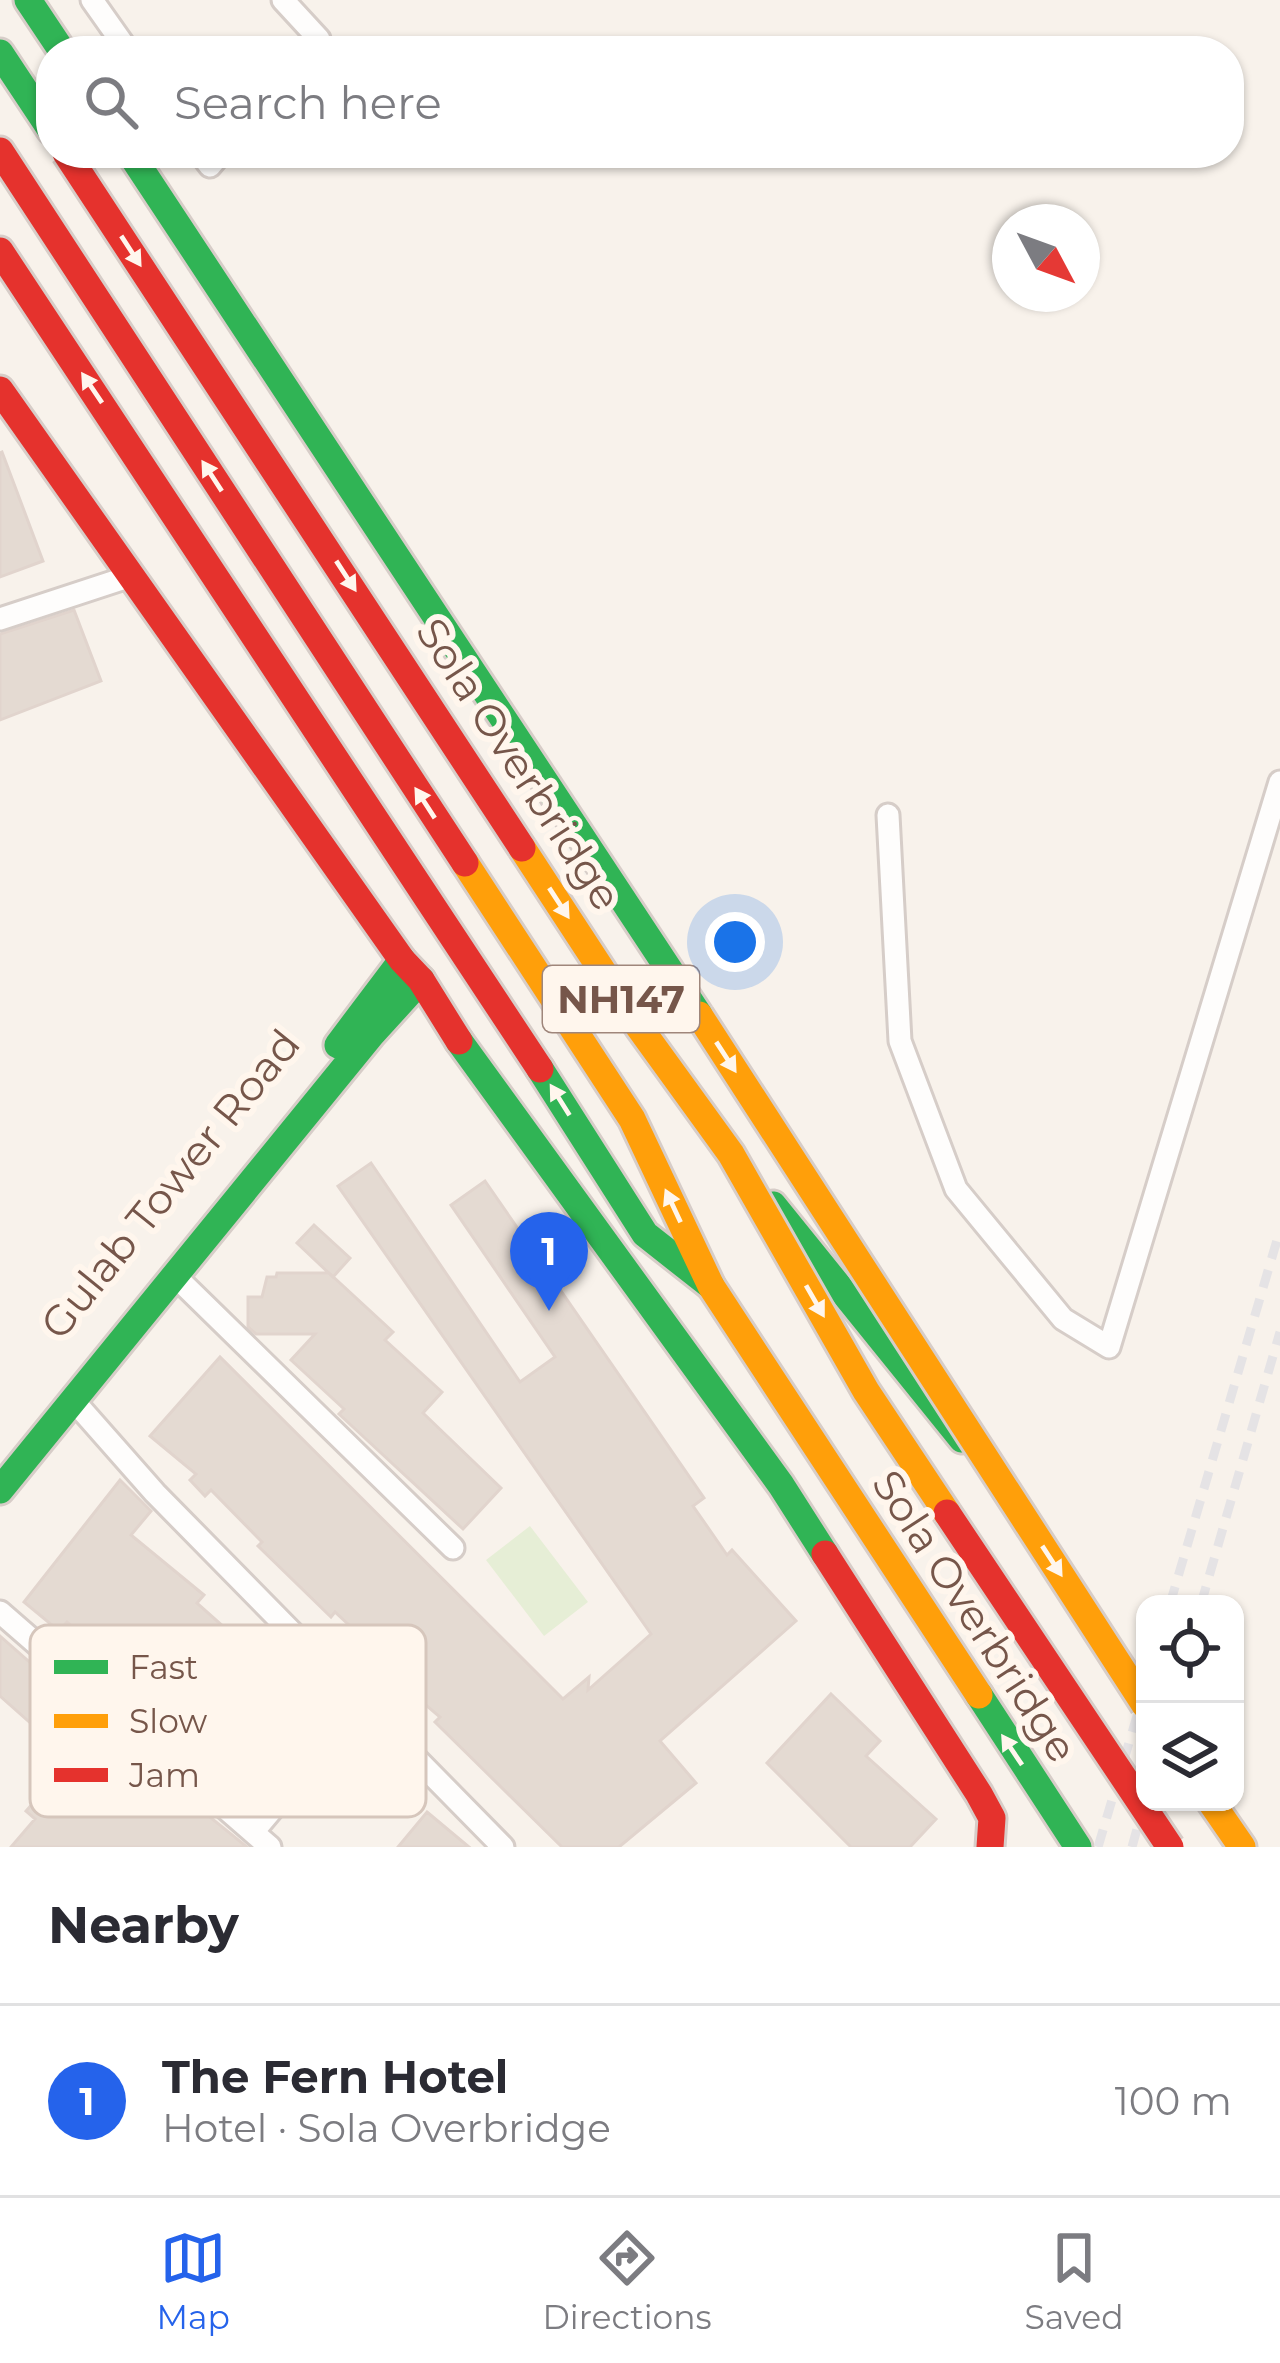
<!DOCTYPE html>
<html lang="en">
<head>
<meta charset="utf-8">
<style>
	:root { --surface:#fff; --page:#f2f2f3; --text:#2b2b33; --muted:#7c7c81; --line:#e1e1e2; --accent:#2563eb }
	body { margin:0; font-family:Montserrat,sans-serif; background:var(--page); color:var(--text) }
	.controls { position:absolute; right:36px; bottom:36px; display:grid; overflow:hidden; border-radius:24px; box-shadow:0 3px 9px #0004 }
	.controls button { width:108px; height:108px; display:grid; place-items:center; padding:0; border:0; border-bottom:3px solid var(--line); background:var(--surface); color:var(--text); font:60px sans-serif }
	.compass { position:absolute; left:992px; top:204px; width:108px; height:108px; border-radius:50%; background:var(--surface); box-shadow:0 3px 9px #0004; rotate:131deg }
	.you { position:absolute; left:735px; top:942px; width:42px; height:42px; margin:-30px; border:9px solid #fff; border-radius:50%; background:#1a73e8; box-shadow:0 0 0 18px #1a73e833 }
	.badge { display:grid; place-items:center; width:78px; height:78px; border-radius:50%; background:var(--accent); color:#fff; font-size:39px; font-weight:700 }
	.pin { position:absolute; translate:-50% -99px; filter:drop-shadow(0 3px 6px #0008) }
	.pin::after { content:''; position:absolute; top:63px; width:42px; height:36px; background:inherit; clip-path:polygon(0 0,100% 0,50% 100%) }
	.list { margin:0; padding:0; list-style:none }
	h2 { display:flex; justify-content:space-between; align-items:center; height:156px; margin:0; padding:0 48px; font-size:51px }
	h2 small { font-size:39px; font-weight:400; color:var(--muted) }
	.list li { display:grid; grid-template-columns:78px 1fr auto; gap:36px; align-items:center; box-sizing:border-box; height:192px; padding:0 48px; border-top:3px solid var(--line) }
	.list b { display:block; font-size:45px; white-space:nowrap }
	.list p { margin:0; font-size:39px; white-space:nowrap; color:var(--muted) }
	.list em { font-size:39px; font-style:normal; color:var(--muted) }
	.icon { flex:none; width:66px; height:66px; fill:none; stroke:currentColor; stroke-width:2; stroke-linecap:round; stroke-linejoin:round }
	.map { position:relative; flex:none; width:1280px; height:1847px; overflow:hidden }
	.search { position:absolute; background:var(--surface); box-shadow:0 3px 9px #0004; left:36px; right:36px; top:36px; height:132px; display:flex; align-items:center; gap:30px; box-sizing:border-box; padding:0 42px; border-radius:48px; color:var(--muted); font-size:45px }
	.sheet { height:348px; background:var(--surface) }
	nav { display:flex; justify-content:space-around; align-items:center; box-sizing:border-box; height:168px; border-top:3px solid var(--line); background:var(--surface); font-size:33px; color:var(--muted) }
	nav a { display:grid; justify-items:center; gap:6px }
	nav .on { color:var(--accent) }
	.map>svg:first-child { display:block }
	.green { fill:#e6eed6 }
	.building { fill:#e4dad2; stroke:#e1d4cd; stroke-width:3 }
	.lines { fill:none; stroke-linecap:round; stroke-linejoin:round }
	.street-casing { stroke:#d6cdc8; stroke-width:27 }
	.fast-casing { stroke:#d7cdc8; stroke-width:33 }
	.slow-casing { stroke:#d7cdc8; stroke-width:33 }
	.jam-casing { stroke:#d7cdc8; stroke-width:33 }
	.street { stroke:#fefdfc; stroke-width:21 }
	.fast { stroke:#30b455; stroke-width:27 }
	.slow { stroke:#ff9f0a; stroke-width:27 }
	.jam { stroke:#e5322d; stroke-width:27 }
	.rail { stroke:#e5e3e5; stroke-width:9; stroke-dasharray:18 12; stroke-linecap:butt }
	.fast-bridge-casing { stroke:#d7cdc8; stroke-width:33; stroke-linecap:butt }
	.slow-bridge-casing { stroke:#d7cdc8; stroke-width:33; stroke-linecap:butt }
	.jam-bridge-casing { stroke:#d7cdc8; stroke-width:33; stroke-linecap:butt }
	.fast-bridge { stroke:#30b455; stroke-width:27 }
	.slow-bridge { stroke:#ff9f0a; stroke-width:27 }
	.jam-bridge { stroke:#e5322d; stroke-width:27 }
	.oneway { fill:#fff6ed }
	.labels { text-anchor:middle; stroke-width:12; stroke-linejoin:round; paint-order:stroke }
	.shield { fill:#fff6ed; stroke:#9f867b; stroke-width:3 }
	.shield-label { font-size:39px; font-weight:bold; fill:#76564a }
	.street-label { font-size:42px; fill:#76564a; stroke:#fff6ed }
	.key { fill:#fff6ed; stroke:#d6c6bc; stroke-width:3 }
	.key-label { font-size:33px; fill:#76564a }
</style>
</head>
<body>
<div class="map">
<svg width="1280" height="1847" viewBox="0 0 1280 1847">
	<rect width="100%" height="100%" fill="#f8f2eb"/>
	<!-- green -->
	<path class="green" d="M530,1526L588,1602L544,1636L486,1560Z"/>
	<!-- building -->
	<path class="building" d="M2,452L43,561L0,577V453Z
		M74,610L101,681L0,720V634Z
		M371,1163L520,1382L555,1357L451,1205L485,1181L704,1498L693,1506L727,1555L732,1550L796,1621L660,1741L696,1783L619,1847H562L435,1722L440,1717L372,1659L377,1654L367,1642L335,1612L331,1617L258,1546L262,1542L211,1490L205,1496L190,1480L196,1474L150,1436L220,1357L563,1699L589,1677L588,1690L651,1634L338,1186Z
		M314,1225L350,1258L333,1277L297,1243Z
		M277,1273H329L393,1332L385,1340L442,1392L423,1413L501,1488L463,1529L339,1414L344,1409L291,1360L315,1334H256L248,1327V1297H262L267,1277H276Z
		M120,1480L151,1511L131,1535L204,1595L197,1603L271,1669L274,1667L282,1674L296,1658L313,1675L304,1686L326,1705L308,1725L317,1733L268,1791L67,1622L59,1631L24,1602Z
		M0,1636L43,1674L39,1679L247,1847H11L35,1819L26,1811L69,1762L33,1732L36,1728L0,1696Z
		M831,1694L880,1741L866,1756L936,1819L910,1847H851L767,1763Z
		M427,1812L469,1847H398Z"/>
	<g class="lines">
		<defs>
			<path id="street" d="M92,0L128,51
				M283,0L319,39L308,51
				M200,153L210,166L221,153
				M0,619L128,577
				M888,815L900,1041L956,1189L1063,1319L1109,1347L1280,782
				M175,1276L453,1548
				M73,1400L155,1493L503,1847
				M0,1612L270,1847
				M253,1832L362,1703"/>
			<path id="fast" d="M28,0L62,51
				M0,53L51,130
				M459,1041L781,1485L825,1554
				M338,1045L402,960
				M540,1069L645,1234L711,1286
				M773,1205L962,1439
				M0,1490L371,1035L421,980
				M979,1695L1078,1847"/>
			<path id="slow" d="M465,863L632,1119L711,1286L979,1695
				M1211,1802L1242,1847"/>
			<path id="jam" d="M0,151L465,863
				M0,251L540,1069
				M0,390L402,960L421,980L459,1041
				M825,1554L979,1794L992,1818L990,1847"/>
		</defs>
		<!-- street casing -->
		<use href="#street" class="street-casing"/>
		<!-- fast casing -->
		<use href="#fast" class="fast-casing"/>
		<!-- slow casing -->
		<use href="#slow" class="slow-casing"/>
		<!-- jam casing -->
		<use href="#jam" class="jam-casing"/>
		<!-- street -->
		<use href="#street" class="street"/>
		<!-- fast -->
		<use href="#fast" class="fast"/>
		<!-- slow -->
		<use href="#slow" class="slow"/>
		<!-- jam -->
		<use href="#jam" class="jam"/>
		<!-- rail -->
		<path class="rail" d="M1170,1604L1280,1230
			M1201,1604L1280,1332
			M1098,1847L1145,1689
			M1132,1847L1145,1800"/>
		<defs>
			<path id="fast-bridge" d="M130,153L699,1015"/>
			<path id="slow-bridge" d="M522,848L639,1027L731,1154L866,1391L947,1513
				M699,1015L1145,1705"/>
			<path id="jam-bridge" d="M66,153L522,848
				M947,1513L1170,1847"/>
		</defs>
		<!-- fast-bridge casing -->
		<use href="#fast-bridge" class="fast-bridge-casing"/>
		<!-- slow-bridge casing -->
		<use href="#slow-bridge" class="slow-bridge-casing"/>
		<!-- jam-bridge casing -->
		<use href="#jam-bridge" class="jam-bridge-casing"/>
		<!-- fast-bridge -->
		<use href="#fast-bridge" class="fast-bridge"/>
		<!-- slow-bridge -->
		<use href="#slow-bridge" class="slow-bridge"/>
		<!-- jam-bridge -->
		<use href="#jam-bridge" class="jam-bridge"/>
	</g>
	<!-- one-way arrows -->
	<defs><path id="oneway-solid" d="M-6-.8H1V-3.2L6.5 0L1 3.2V.8H-6Z" transform="scale(3)"/></defs>
	<g class="oneway">
		<use href="#oneway-solid" transform="translate(131 251) rotate(57)"/>
		<use href="#oneway-solid" transform="translate(92 388) rotate(-124)"/>
		<use href="#oneway-solid" transform="translate(212 476) rotate(-123)"/>
		<use href="#oneway-solid" transform="translate(346 576) rotate(57)"/>
		<use href="#oneway-solid" transform="translate(425 803) rotate(-123)"/>
		<use href="#oneway-solid" transform="translate(559 903) rotate(57)"/>
		<use href="#oneway-solid" transform="translate(726 1057) rotate(57)"/>
		<use href="#oneway-solid" transform="translate(560 1100) rotate(-122)"/>
		<use href="#oneway-solid" transform="translate(673 1206) rotate(-115)"/>
		<use href="#oneway-solid" transform="translate(815 1301) rotate(60)"/>
		<use href="#oneway-solid" transform="translate(1052 1561) rotate(57)"/>
		<use href="#oneway-solid" transform="translate(1012 1750) rotate(-124)"/>
	</g>
	<g class="labels">
		<!-- shield labels -->
		<rect class="shield" x="543" y="966" width="156" height="66" rx="9"/>
		<g class="shield-label">
			<text x="621" y="1013">NH147</text>
		</g>
		<!-- street labels -->
		<g class="street-label">
			<text transform="translate(519 764) rotate(57)" y="15">Sola Overbridge</text>
			<text transform="translate(170 1184) rotate(-51)" y="15">Gulab Tower Road</text>
			<text transform="translate(975 1616) rotate(57)" y="15">Sola Overbridge</text>
		</g>
	</g>
	<!-- legend -->
	<rect x="30" y="1625" width="396" height="192" rx="18" class="key"/>
	<rect x="54" y="1660" width="54" height="14" fill="#30b455"/>
	<rect x="54" y="1714" width="54" height="14" fill="#ff9f0a"/>
	<rect x="54" y="1768" width="54" height="14" fill="#e5322d"/>
	<g class="key-label">
		<text x="129" y="1679">Fast</text>
		<text x="129" y="1733">Slow</text>
		<text x="129" y="1787">Jam</text>
	</g>
</svg>
<div class="controls">
<button><svg class="icon" aria-label="locate" viewBox="0 0 24 24"><circle cx="12" cy="12" r="6"/><path d="M12 2v4M12 18v4M2 12h4M18 12h4"/></svg></button>
<button><svg class="icon" aria-label="layers" viewBox="0 0 24 24"><path d="M12 4l9 5-9 5-9-5zM3 14l9 5 9-5"/></svg></button>
</div>
<svg class="compass" viewBox="-18 -18 36 36"><path d="M0-13l5 13h-10z" fill="#e53935"/><path d="M0 13l5-13h-10z" fill="#7c7c81"/></svg>
<div class="you"></div>
<div class="pin badge" style="left:549px;top:1311px">1</div>
<div class="search"><svg class="icon" aria-label="search" viewBox="0 0 24 24"><circle cx="10" cy="10" r="6"/><path d="M15 15l6 6"/></svg>Search here</div>
</div>
<section class="sheet">
<h2>Nearby<small></small></h2>
<ul class="list">
<li><span class="badge">1</span><div><b>The Fern Hotel</b><p>Hotel · Sola Overbridge</p></div><em>100 m</em></li>
</ul>
</section>
<nav>
<a class="on"><svg class="icon" aria-label="map" viewBox="0 0 24 24"><path d="M3 6l6-2 6 2 6-2v14l-6 2-6-2-6 2zM9 4v14M15 6v14"/></svg>Map</a>
<a><svg class="icon" aria-label="directions" viewBox="0 0 24 24"><path d="M12 3l9 9-9 9-9-9zM9 14v-3h6M13 9l2 2-2 2"/></svg>Directions</a>
<a><svg class="icon" aria-label="saved" viewBox="0 0 24 24"><path d="M7 4h10v16l-5-4-5 4z"/></svg>Saved</a>
</nav>
</body>
</html>
